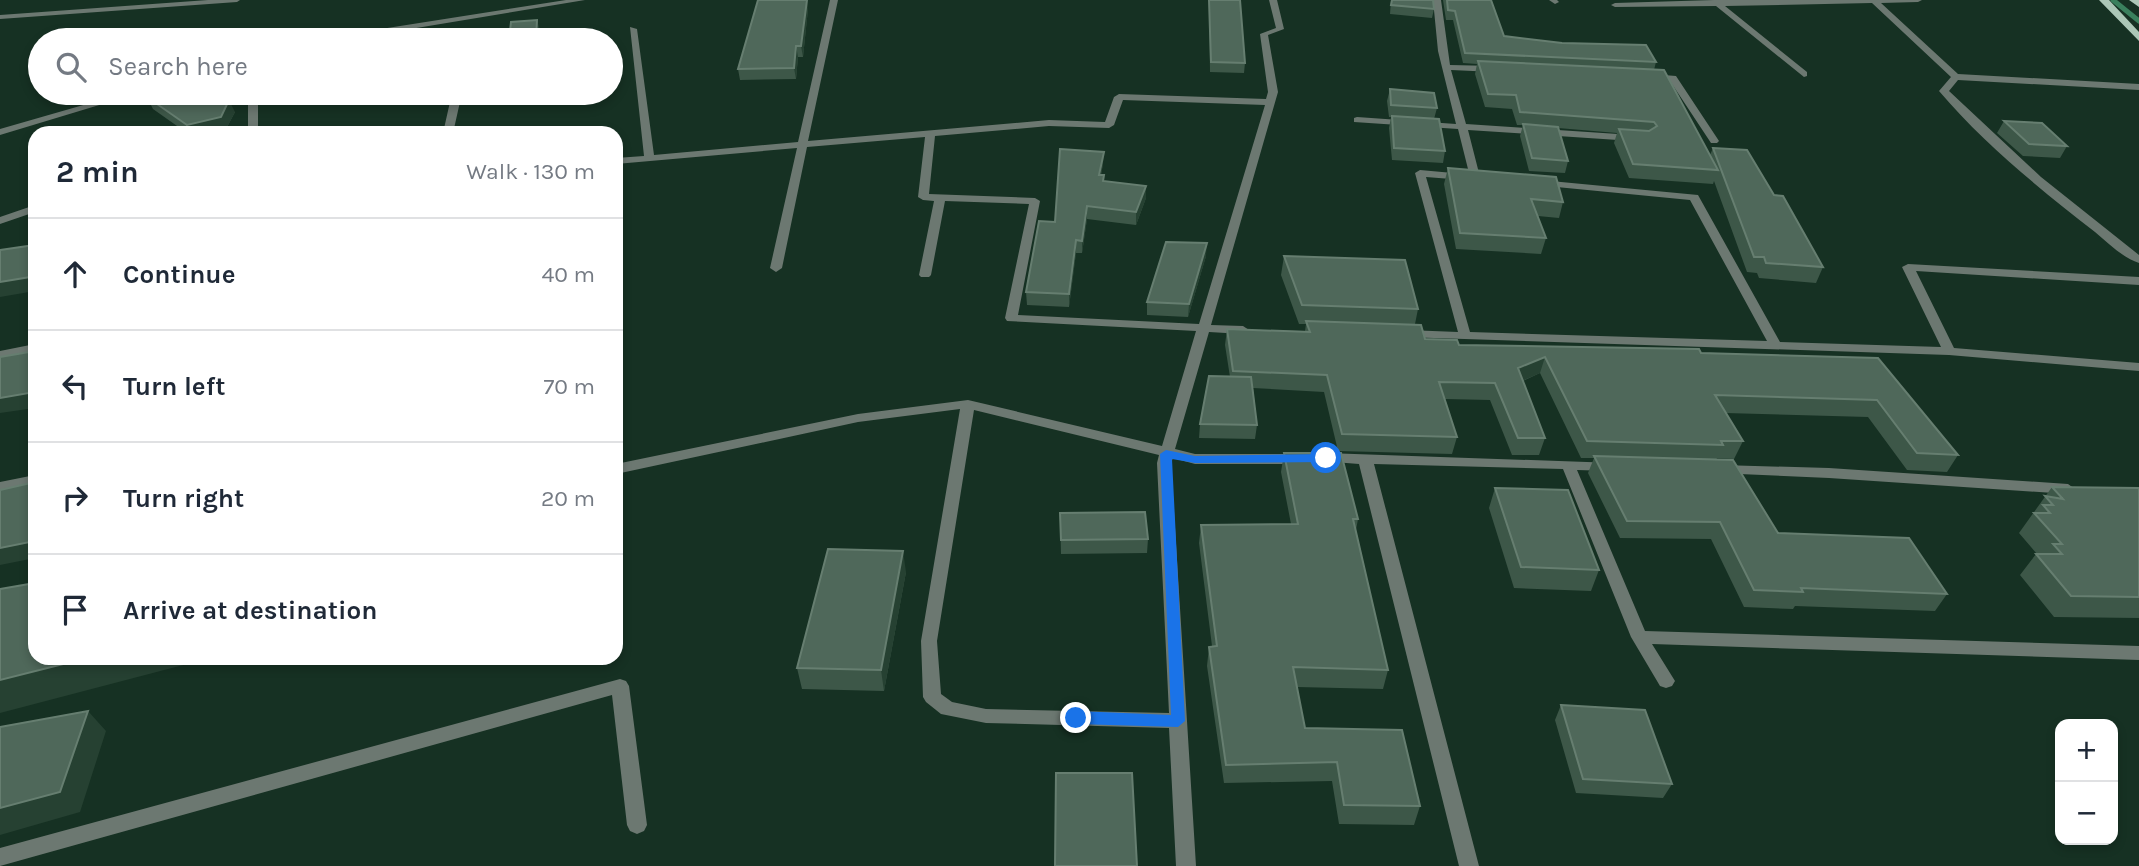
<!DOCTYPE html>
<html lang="en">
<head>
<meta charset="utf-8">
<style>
	:root { --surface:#fff; --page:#f6f6f7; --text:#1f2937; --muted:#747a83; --line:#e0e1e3 }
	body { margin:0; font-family:Karla,sans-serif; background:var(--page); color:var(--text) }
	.controls { position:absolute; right:21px; bottom:21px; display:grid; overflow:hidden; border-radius:14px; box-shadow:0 4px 10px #0003 }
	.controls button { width:63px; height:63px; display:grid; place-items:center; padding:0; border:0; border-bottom:2px solid var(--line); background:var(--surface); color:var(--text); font:35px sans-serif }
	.stop { position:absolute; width:21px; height:21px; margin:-16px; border:5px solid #1a73e8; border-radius:50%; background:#fff }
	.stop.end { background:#1a73e8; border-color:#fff; box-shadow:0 2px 7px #0008 }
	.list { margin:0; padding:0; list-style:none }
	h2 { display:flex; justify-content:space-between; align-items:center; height:91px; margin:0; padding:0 28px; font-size:30px }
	h2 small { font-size:23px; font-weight:400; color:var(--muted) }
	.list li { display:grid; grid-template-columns:46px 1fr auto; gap:21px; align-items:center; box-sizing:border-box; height:112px; padding:0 28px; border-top:2px solid var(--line) }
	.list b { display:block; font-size:26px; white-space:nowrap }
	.list em { font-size:23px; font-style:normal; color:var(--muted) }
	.icon { flex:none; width:38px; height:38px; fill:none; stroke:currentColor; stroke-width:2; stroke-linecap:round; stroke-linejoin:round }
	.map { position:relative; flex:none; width:2139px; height:866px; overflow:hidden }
	.search { position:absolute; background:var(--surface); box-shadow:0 4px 10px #0003; left:28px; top:28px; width:595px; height:77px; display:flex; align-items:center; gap:18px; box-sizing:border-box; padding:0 24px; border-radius:38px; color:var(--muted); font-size:26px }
	.panel { position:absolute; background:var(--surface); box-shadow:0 4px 10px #0003; left:28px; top:126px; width:595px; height:539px; border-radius:21px }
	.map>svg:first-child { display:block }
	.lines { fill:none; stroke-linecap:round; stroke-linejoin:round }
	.stream { stroke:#3a805d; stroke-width:5 }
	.service { fill:#6c7871; fill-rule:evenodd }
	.minor { fill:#6c7871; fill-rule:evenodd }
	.tertiary { fill:#6c7871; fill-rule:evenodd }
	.primary { fill:#acc7b7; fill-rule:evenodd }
	.wall { fill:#3d5748 }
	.shaded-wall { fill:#264132 }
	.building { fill:#4f685a; stroke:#667e70; stroke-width:2 }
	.route { fill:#1a73e8 }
</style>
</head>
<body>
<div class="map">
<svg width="2139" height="866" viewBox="0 0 2139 866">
	<rect width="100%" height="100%" fill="#163123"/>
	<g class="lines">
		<!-- stream -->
		<path class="stream" d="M2113,0L2139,21"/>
		<!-- service -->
		<path class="service" d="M208,0H240L237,2L0,19V15Z"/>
		<!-- minor -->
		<path class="minor" d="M830,0H838L808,141L1049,120L1105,122L1114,97L1119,94L1266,99L1268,92L1260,34L1276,28L1269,0H1277L1284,29L1268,35L1278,92L1211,325L1243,326L1249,330L1243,334L1209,332L1175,449L1195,454H1302L1309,459L1302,464H1195L1173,458L1171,463L1196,866H1176L1169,728L986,723L941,714L926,702L923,697L921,641L960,409L858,422L616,474V464L858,414L968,400L1162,446L1196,331L1007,321L1005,318L1029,204L945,201L931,275L929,277H921L919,275L934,201L923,200L918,197L925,137L807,147L782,268L776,272L770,268L797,148L616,164V158L644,156L630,27L637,29L654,155L798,142ZM1123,100L1265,105L1199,324L1018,315L1040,201L1035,198L929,194L935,136L1049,126L1109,128L1114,125ZM974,410L1159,455L1157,463L1169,713L986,709L952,702L941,694L937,641Z
			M1433,0H1441L1450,65L1495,66L1499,69L1495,72L1451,70L1466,124L1633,135L1638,138L1633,141L1468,130L1480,177L1475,180L1470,177L1458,129L1354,122V118L1357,117L1456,124L1438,51Z
			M1549,0H1557L1559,2L1555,4Z
			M1714,0H1922L1918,2L1881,3L1958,74L2139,84V90L1958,80L1949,91L2041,177L2139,255V263C2123,258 2108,243 2095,232C2042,191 1983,143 1939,91L1951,77L1872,3L1725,6L1807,72V76L1804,77L1716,6L1615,7L1611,5L1615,3Z
			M1651,74L1676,76L1719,141L1717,143H1711L1670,81L1648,79V75Z
			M248,93H258V133H248Z
			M452,93H462L453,133H443Z
			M1420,170L1464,174L1469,177L1464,180L1426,177L1470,332L1767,341L1690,200L1536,185V181L1540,180L1698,195L1780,342L1941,347L1902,267L1908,264L2139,277V285L1916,271L1954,348L2139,363V371L1949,355L1403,337L1401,334L1403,331L1407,330L1458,332L1415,173Z
			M35,205V212L0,224V217Z
			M35,344V352L0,359V351Z
			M1326,453L1615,463L1617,466L1615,469L1610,471L1577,470L1645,631L2139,646V660L1652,644L1675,681L1672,686L1666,688L1660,686L1631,637L1563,469L1374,464L1479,866H1459L1359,464L1321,461L1319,458L1321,455Z
			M1721,465L1829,468L2068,484L2075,489L2068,494L1829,478L1716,473L1714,470L1716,467Z
			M35,475V485L0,492V482Z
			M620,679L626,681L629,686L647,825L644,831L637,834L630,831L627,825L612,695L0,866V848Z"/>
		<!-- tertiary -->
		<path class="tertiary" d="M566,0H585L344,40H326L330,37Z
			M125,93H139L0,135V129Z"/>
		<!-- primary -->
		<path class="primary" d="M2099,0H2109L2139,32V41Z
			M2129,0H2139V7Z"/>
	</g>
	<!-- wall -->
	<path class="wall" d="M1209,0L1245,63L1244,73L1210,72Z
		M1391,0H1433L1434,9L1432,18L1390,14Z
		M1443,0H1491L1504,36L1656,62L1654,70L1710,155L1713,148L1774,195L1823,267L1816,283L1759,278L1757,273L1747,272L1714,181L1713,184L1629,178L1614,143L1617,133L1558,128L1568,161L1565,173L1529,171L1520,136L1523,125H1517L1512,109L1485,107L1475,74L1477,64L1463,63L1453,20H1446Z
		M808,9L803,57H798L796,79L740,80L738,69Z
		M1390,89L1437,108L1434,119L1445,151L1443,163L1392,160L1389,128L1391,117H1389L1387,101Z
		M147,97L235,112L226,129L210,133H187L153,109Z
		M2004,121L2067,146L2060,158L2023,156L1997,133Z
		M1103,164L1101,175L1104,181L1146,186V198L1136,225L1087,219L1082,253H1076L1069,307L1027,305L1026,292L1055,222Z
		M1448,168L1563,202L1559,218L1538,216L1546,238L1541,254L1456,249L1444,184Z
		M1206,256L1188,317L1147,315V302Z
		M1284,256L1418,309L1415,324L1425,339L1459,345L1878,358L1958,455L1947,472L1907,470L1868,417L1725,413L1743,441L1734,459L1717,458L1716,460L1778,533L1947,594L1935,611L1795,606L1793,609L1744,607L1711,539L1620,538L1588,473L1594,458H1581L1540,373L1523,381L1545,438L1539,455H1512L1490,400L1445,399L1457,437L1452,454L1338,451L1324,392L1253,388L1257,425L1255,439L1199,438L1200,424L1230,377L1225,345L1227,329L1305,331L1306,324H1299L1281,275Z
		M1284,453L1358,519L1356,530L1388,670L1383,689L1297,687L1305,728L1420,806L1414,825L1339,824L1332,781L1224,783L1207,666L1209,647L1212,646L1199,543L1201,525L1291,524L1281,472Z
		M2052,487L2139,488V618L2054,617L2020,575L2036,554H2037L2019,533Z
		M1495,488L1599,570L1591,591L1514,588L1489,508Z
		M1060,513L1148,539L1147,553L1061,554Z
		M906,572L884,691L802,689L797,668Z
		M1561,705L1672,784L1663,798L1576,793L1555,720Z"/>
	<!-- shaded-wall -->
	<path class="shaded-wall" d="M807,0L808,9L803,57L801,46Z
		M537,20L540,30L539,40H536Z
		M796,46L798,57L796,79L794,68Z
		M229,100L235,112L226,129L210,133H191L187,125Z
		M1104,152L1103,164L1098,187L1099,175Z
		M1146,186V198L1136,225V212Z
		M1087,206V219L1082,253V241Z
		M1076,240V253L1069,307V294Z
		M1207,243L1206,256L1188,317L1189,304Z
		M35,269V291L0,297V282Z
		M1545,357L1540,373L1513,385L1518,368Z
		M35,392V408L0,413V398Z
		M35,541V558L0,565V548Z
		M903,551L906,572L884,691L881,670Z
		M87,658H210L0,713V680Z
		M88,711L106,731L80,812L0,835V808Z"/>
	<!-- building -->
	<path class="building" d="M758,0H807L801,46H796L794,68L738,69Z
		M1209,0H1240L1245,63L1211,62Z
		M1392,0H1433L1434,9L1391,5Z
		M1447,0H1491L1504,36L1562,43L1646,45L1656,62L1465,53L1455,11L1448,10Z
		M537,20L536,40H509L511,22Z
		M1478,61L1664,70L1718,170L1633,164L1619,129L1649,131L1657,126L1654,122L1520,112L1516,95L1488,94Z
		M1390,89L1434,93L1437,108L1391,105Z
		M163,93H219L229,100L221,117L187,125L147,97Z
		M1392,116L1439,119L1445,151L1394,148Z
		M2004,121L2042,123L2067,146L2029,144Z
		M1523,124L1558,127L1568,161L1532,158Z
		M1713,148L1747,150L1774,195L1783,196L1823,267L1766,263L1764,257H1754Z
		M1060,149L1104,152L1099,175H1104L1103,181L1146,186L1136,212L1087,206L1082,241L1076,240L1069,294L1026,292L1039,221L1055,222Z
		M1448,168L1556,177L1563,202L1531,199L1546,238L1460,233Z
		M1166,242L1207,243L1189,304L1147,302Z
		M35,245V269L30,277L0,282V250Z
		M1284,256L1405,260L1418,309L1302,305Z
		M1306,321L1421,325L1425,339L1457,340L1459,345L1699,349L1701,353L1878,358L1958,455L1917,453L1877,400L1715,395L1743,441H1721L1723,445L1587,441L1545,357L1518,368L1545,438H1518L1495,383L1439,382L1457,437L1342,434L1327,375L1233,371L1227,329L1310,332Z
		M35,351V392L0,398V357Z
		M1209,376L1251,377L1257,425L1200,424Z
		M1284,453H1341L1358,519H1353L1388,670L1293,667L1305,728L1402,730L1420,806L1344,805L1337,762L1226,765L1209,647L1217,646L1201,525L1298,524Z
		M1594,456L1733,460L1778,533L1909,538L1947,594L1801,588L1803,592L1754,590L1720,522L1627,521Z
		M35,482V541L0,548V490Z
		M2052,487L2139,488V597L2071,596L2036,554H2062L2053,544H2062L2034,513H2050L2043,505H2053L2045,496L2063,499Z
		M1495,488L1568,490L1599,570L1521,567Z
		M1145,512L1148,539L1061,540L1060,513Z
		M828,549L903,551L881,670L797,668Z
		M35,583V658H87L0,680V589Z
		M1561,705L1645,710L1672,784L1583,779Z
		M88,711L60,792L0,808V727Z
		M1056,773H1132L1137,866H1055Z"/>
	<!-- route -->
	<path class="route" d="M1166,450L1195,456L1326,454L1332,458L1326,462L1195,463L1172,459L1185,721L1178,727L1076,724L1069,718L1076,711L1171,715L1160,454Z"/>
</svg>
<div class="controls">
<button>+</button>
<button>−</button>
</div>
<div class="stop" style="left:1326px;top:458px"></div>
<div class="stop end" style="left:1076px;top:718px"></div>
<div class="search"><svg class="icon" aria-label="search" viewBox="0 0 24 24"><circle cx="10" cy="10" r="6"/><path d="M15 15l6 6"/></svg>Search here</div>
<section class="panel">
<h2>2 min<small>Walk · 130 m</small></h2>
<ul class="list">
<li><svg class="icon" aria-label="ahead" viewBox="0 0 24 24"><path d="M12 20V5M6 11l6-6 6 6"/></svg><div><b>Continue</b></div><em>40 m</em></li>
<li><svg class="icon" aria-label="left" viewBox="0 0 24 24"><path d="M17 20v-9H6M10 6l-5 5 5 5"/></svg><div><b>Turn left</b></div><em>70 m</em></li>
<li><svg class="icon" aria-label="right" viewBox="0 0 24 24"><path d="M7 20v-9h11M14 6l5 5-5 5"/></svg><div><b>Turn right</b></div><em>20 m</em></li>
<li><svg class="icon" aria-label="arrive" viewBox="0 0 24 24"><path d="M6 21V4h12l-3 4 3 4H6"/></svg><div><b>Arrive at destination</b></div></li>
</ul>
</section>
</div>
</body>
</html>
